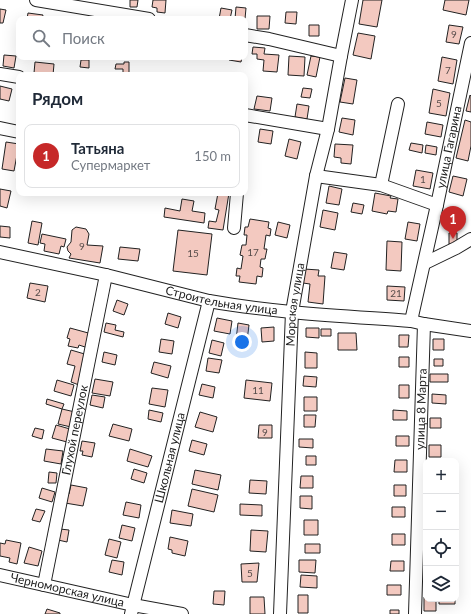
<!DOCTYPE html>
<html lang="ru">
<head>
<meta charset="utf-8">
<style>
	:root { --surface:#fff; --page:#f6f6f7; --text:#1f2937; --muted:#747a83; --line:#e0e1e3; --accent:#c62828 }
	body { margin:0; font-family:Lato,sans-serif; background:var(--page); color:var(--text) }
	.controls { position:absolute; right:12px; bottom:12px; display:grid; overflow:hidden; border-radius:8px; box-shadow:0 4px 16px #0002 }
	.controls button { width:36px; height:36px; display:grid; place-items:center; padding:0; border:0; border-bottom:1px solid var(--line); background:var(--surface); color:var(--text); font:20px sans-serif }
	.you { position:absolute; left:242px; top:342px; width:14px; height:14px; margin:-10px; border:3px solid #fff; border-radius:50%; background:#1a73e8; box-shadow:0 0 0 6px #1a73e833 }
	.badge { display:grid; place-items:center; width:26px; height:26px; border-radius:50%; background:var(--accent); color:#fff; font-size:13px; font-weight:700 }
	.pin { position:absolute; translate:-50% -33px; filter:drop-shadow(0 1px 2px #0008) }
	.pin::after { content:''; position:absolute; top:21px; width:14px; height:12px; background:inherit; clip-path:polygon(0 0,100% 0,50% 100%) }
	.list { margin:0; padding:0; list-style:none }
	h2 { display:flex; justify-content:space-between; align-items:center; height:52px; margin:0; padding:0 16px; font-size:17px }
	h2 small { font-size:13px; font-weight:400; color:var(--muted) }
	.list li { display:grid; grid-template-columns:26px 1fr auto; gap:12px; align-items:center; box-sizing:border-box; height:64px; margin:0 8px 8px; padding:0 8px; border:1px solid var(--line); border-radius:8px }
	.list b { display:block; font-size:15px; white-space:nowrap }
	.list p { margin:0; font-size:13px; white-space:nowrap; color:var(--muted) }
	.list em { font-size:13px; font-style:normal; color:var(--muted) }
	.icon { flex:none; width:22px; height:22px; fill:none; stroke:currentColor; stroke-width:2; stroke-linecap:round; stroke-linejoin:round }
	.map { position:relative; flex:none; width:471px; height:614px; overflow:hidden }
	.search { position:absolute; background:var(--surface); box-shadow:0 4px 16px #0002; left:16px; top:16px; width:232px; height:44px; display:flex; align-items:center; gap:10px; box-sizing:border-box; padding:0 14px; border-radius:8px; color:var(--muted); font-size:15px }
	.panel { position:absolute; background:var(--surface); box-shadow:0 4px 16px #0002; left:16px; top:72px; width:232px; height:124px; border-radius:8px }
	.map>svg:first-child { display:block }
	.building { fill:#f3c9c0; stroke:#222 }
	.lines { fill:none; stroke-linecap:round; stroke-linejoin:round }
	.minor-casing { stroke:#222; stroke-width:14 }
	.minor { stroke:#fff; stroke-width:12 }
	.labels { text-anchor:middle; stroke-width:3; stroke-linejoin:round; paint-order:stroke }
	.number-label { font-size:10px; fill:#564c4a }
	.street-label { font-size:12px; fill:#222; stroke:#fff }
</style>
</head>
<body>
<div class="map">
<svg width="471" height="614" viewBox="0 0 471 614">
	<rect width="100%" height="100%" fill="#fff"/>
	<!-- building -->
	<path class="building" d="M130,0H138L137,7H130Z
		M153,0H166L165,13L157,12V8L152,7Z
		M363,0H382L377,27L359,24Z
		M445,0H469L466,15L443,10Z
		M236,7L246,8L245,19H235Z
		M221,8L232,10L230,19H219Z
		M0,9L6,10L3,23H0Z
		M286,12H297L296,24L285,23Z
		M28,13L43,15L42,19H27Z
		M257,16H270L269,29H257Z
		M309,25H319V36H309Z
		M449,25L463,27L459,44L446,42Z
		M358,33L375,36L371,59L353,55Z
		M253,47L265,48L264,54L279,55L277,72L263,71L264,60L257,59V54H252Z
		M4,55L16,56L14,68L3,66Z
		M289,56L305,57L304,76L288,75Z
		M311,56L320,57L316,77L307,75Z
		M229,57H242L241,62L229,60Z
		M442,57L457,60L453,84L438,81Z
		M81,60H89V68L80,67Z
		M35,62L54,64L53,75L34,73Z
		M124,62H129V74L123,73V69H115L116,64H124Z
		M345,78L357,80L353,104L340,102Z
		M0,86L12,89L9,101L0,99Z
		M303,88L312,89L310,98L301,97Z
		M433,89L450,93L446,116L429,113Z
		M470,95L471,96V112L466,111Z
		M257,96L272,98L270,111L254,109Z
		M297,104L309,106L307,119L295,117Z
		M342,118L355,120L353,135L339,132Z
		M465,120L471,122V146L468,161L456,158Z
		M427,122L443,125L441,137L425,134Z
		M260,129L273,131L271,144L258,142Z
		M289,139L301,142L297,159L285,156Z
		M6,142L19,144L14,171L2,169Z
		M411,143L423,145L422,153L409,150Z
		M335,144L353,145L351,164L341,163V158L334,157Z
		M426,145L437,147L436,155L425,153Z
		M416,170L433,173L430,189L413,186Z
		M453,176L467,179L463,196L449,192Z
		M329,186L342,189L339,205L326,203Z
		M0,189L11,191L7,208L0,206Z
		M218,193H229L223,230L208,228L209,221L216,222L219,210L215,209Z
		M375,193L391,196L390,198L398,199L396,212L388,211L387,214L372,211Z
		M182,199L194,201L192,211L205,213L204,223L164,217L165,208L180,211Z
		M353,203L364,205L362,214L351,212Z
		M323,210L338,213L335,230L320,227Z
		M250,219L269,222L268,228L271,229L270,236L266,235L264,249H267L265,259H261L260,267L263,268L262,277L257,276L256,284L239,282L240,276H236L237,268L241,269L243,256L240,255L242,245H246L247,235H244L245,227H248Z
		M32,221L42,223L38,245L28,243Z
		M278,222L290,225L287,238L275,235Z
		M408,222L420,224L417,241L405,239Z
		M0,226L10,227V238L0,237Z
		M76,227L86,229L89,234L87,245L103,246L100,263L69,258L71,254L68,251L67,247L71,242L72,230Z
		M178,230L212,234L207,275L173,271Z
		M449,233H457V244H449Z
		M42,234L66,239L64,247L61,246L59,254L44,251L45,244L40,243Z
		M387,241L402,242L401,271L386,270Z
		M120,247L140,249L138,261L118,259Z
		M334,252L347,254L344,270L331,268Z
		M304,269L319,270L318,276H325L323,304L308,302L310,284L303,283Z
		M30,283L48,286L45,302L27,298Z
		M387,286L405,287L404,301L387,300Z
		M117,300L128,304L124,315L113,311Z
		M168,313L181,317L178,328L165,324Z
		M217,318L232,321L230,334L214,331Z
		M106,323L116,325L115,330L124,332L123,337L104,332Z
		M238,323L249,325L247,341L236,340Z
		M274,327V341L262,342L261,328Z
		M70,328L92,334L88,348L79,345L78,348L68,346L70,339L67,338Z
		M306,328H319V338L306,337Z
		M321,329H331V336H321Z
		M338,333H356L357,350H338Z
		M399,335H409L408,347H399Z
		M161,339L174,341L172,354L159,352Z
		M433,339H444V350H433Z
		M212,340L224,343L221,356L209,353Z
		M71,350L88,355L79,385L71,382L75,366L67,364Z
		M104,352L117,355L115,365L102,362Z
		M305,352L317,353V368H305Z
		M399,357H409V367H399Z
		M208,358L222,360L219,373L206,371Z
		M434,359H443V366H434Z
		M154,362L171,366L168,378L151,373Z
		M430,374H448V382H430Z
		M304,376L317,377L316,387L303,386Z
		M95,379L113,382L110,396L92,393Z
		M57,380L74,385L71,396L54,391Z
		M246,380L272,383L270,401L244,398Z
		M202,384L215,387L213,398L199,395Z
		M399,385H409V398H399Z
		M152,388L168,390L165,407L149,404Z
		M432,394L446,395V404L432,403Z
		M92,395L105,397L103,408L90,405Z
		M304,397H317V411H304Z
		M47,399L64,404L62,409L46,404Z
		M62,409L75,412L71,427L58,424Z
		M149,410L163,413L161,422L148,419Z
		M393,410L407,411V420H393Z
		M200,412L217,417L213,432L195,427Z
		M304,415H316L315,427H304Z
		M430,418H441V428H430Z
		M113,424L132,429L129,441L109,436Z
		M56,425L70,429L67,442L52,438Z
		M259,425H272V438H258Z
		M35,428L44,430L42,439L32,436Z
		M396,436H409V446H396Z
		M299,439H313V448L299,447Z
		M192,440L207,444L204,455L189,451Z
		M82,441L95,443L92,457L82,455L83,451H80Z
		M429,445H441V457H429Z
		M46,449L63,451L61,464L44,461Z
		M130,449L152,456L148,467L127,461Z
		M306,456H316V465H306Z
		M395,460H407V472H394Z
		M134,469L147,473L144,483L131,479Z
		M195,470L221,475L218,490L192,484Z
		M49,472L57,473L56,483H48Z
		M301,476H313V488H300Z
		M250,480L267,481L266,494L249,493Z
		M71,485L87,488L83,506L65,503L66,494H69Z
		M394,485H406V496H394Z
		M42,488L55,492L52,502L39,498Z
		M192,489L218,495L214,512L188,506Z
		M300,496H312V509L300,508Z
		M126,502L141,505L139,518L123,515Z
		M240,504L262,505V516L240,515Z
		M392,507H405V517H392Z
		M36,509L45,511L40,522L32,520Z
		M172,510L193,514L191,526L170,523Z
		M304,520H318V535H304Z
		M122,525L135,528L132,541L119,538Z
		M60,529L69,530L67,542L58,540Z
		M251,530L268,531L266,552L250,551Z
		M392,534H405V545H392Z
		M170,537L188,541L185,556L172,553V550L168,549Z
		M109,539L121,542L117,558L105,555Z
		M6,540L21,543L17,564L9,562L10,558L0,556V543L5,544Z
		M305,544H320V553H305Z
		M29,547L42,551L38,566L24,563Z
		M112,560L124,562L122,575L109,572Z
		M299,560H316L315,573L299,572Z
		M391,561H404V571H390Z
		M259,563L257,582H242L241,564Z
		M301,575L317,576V588L300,587Z
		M387,585H401V595H387Z
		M214,591H225L224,605L213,604Z
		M298,595H308V613H298Z
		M250,597H264L265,614H250Z
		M424,597H426V599H436V611H424Z
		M439,599H455V604H439Z
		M47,609L60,613V614H45Z
		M390,610H399V614H390Z"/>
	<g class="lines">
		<defs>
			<g id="minor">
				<path d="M36,0L149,19"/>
				<path d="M245,35L269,39L341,56"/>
				<path d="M0,74L19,77"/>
				<path d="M245,115L328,129"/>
				<path d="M0,128L19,132"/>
				<path d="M316,176L381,185L437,205"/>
				<path d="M381,185L398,104"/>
				<path d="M234,228L237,193"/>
				<path id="s1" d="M0,252L106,275L209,301C276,313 344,316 411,321L424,324L471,331"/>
				<path d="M425,263L456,248L471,239"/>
				<path id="s2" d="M411,321L437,205L471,43"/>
				<path id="s3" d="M0,575L133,605L182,614"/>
				<path id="s4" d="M44,585L106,275"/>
				<path id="s5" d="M131,614L209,301"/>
				<path id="s6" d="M280,614L292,312L316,176L328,129L341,56L352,0"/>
				<path id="s7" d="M415,614L424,324"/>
			</g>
		</defs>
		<!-- minor casing -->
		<use href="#minor" class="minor-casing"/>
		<!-- minor -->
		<use href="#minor" class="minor"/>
	</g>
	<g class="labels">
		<!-- number labels -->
		<g class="number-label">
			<text x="454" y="38">9</text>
			<text x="448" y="74">7</text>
			<text x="439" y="107">5</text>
			<text x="423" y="183">1</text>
			<text x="82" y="250">9</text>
			<text x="253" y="256">17</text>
			<text x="193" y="257">15</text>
			<text x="38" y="296">2</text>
			<text x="396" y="297">21</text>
			<text x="258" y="394">11</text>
			<text x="265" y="436">9</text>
			<text x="250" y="577">5</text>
		</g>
		<!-- street labels -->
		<g class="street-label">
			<text dy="4" stroke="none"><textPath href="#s2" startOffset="178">улица Гагарина</textPath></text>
			<text dy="4" stroke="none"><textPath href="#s1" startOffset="227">Строительная улица</textPath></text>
			<text dy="4" stroke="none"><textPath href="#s6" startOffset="310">Морская улица</textPath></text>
			<text dy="4" stroke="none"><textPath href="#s7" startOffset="205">улица 8 Марта</textPath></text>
			<text dy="4" stroke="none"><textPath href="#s4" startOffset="158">Глухой переулок</textPath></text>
			<text dy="4" stroke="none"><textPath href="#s5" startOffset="161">Школьная улица</textPath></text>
			<text dy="4" stroke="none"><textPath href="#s3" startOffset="69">Черноморская улица</textPath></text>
		</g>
	</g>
</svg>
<div class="controls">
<button>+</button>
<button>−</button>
<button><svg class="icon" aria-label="locate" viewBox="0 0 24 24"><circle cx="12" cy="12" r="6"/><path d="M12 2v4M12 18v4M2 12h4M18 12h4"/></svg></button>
<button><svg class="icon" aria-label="layers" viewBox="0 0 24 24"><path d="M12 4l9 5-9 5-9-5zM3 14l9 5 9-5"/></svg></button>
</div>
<div class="you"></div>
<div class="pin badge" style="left:453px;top:239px">1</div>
<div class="search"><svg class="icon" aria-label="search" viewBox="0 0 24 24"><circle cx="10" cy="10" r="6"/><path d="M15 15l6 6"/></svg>Поиск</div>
<section class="panel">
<h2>Рядом<small></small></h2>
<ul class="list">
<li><span class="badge">1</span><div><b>Татьяна</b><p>Супермаркет</p></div><em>150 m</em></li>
</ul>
</section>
</div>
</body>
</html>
